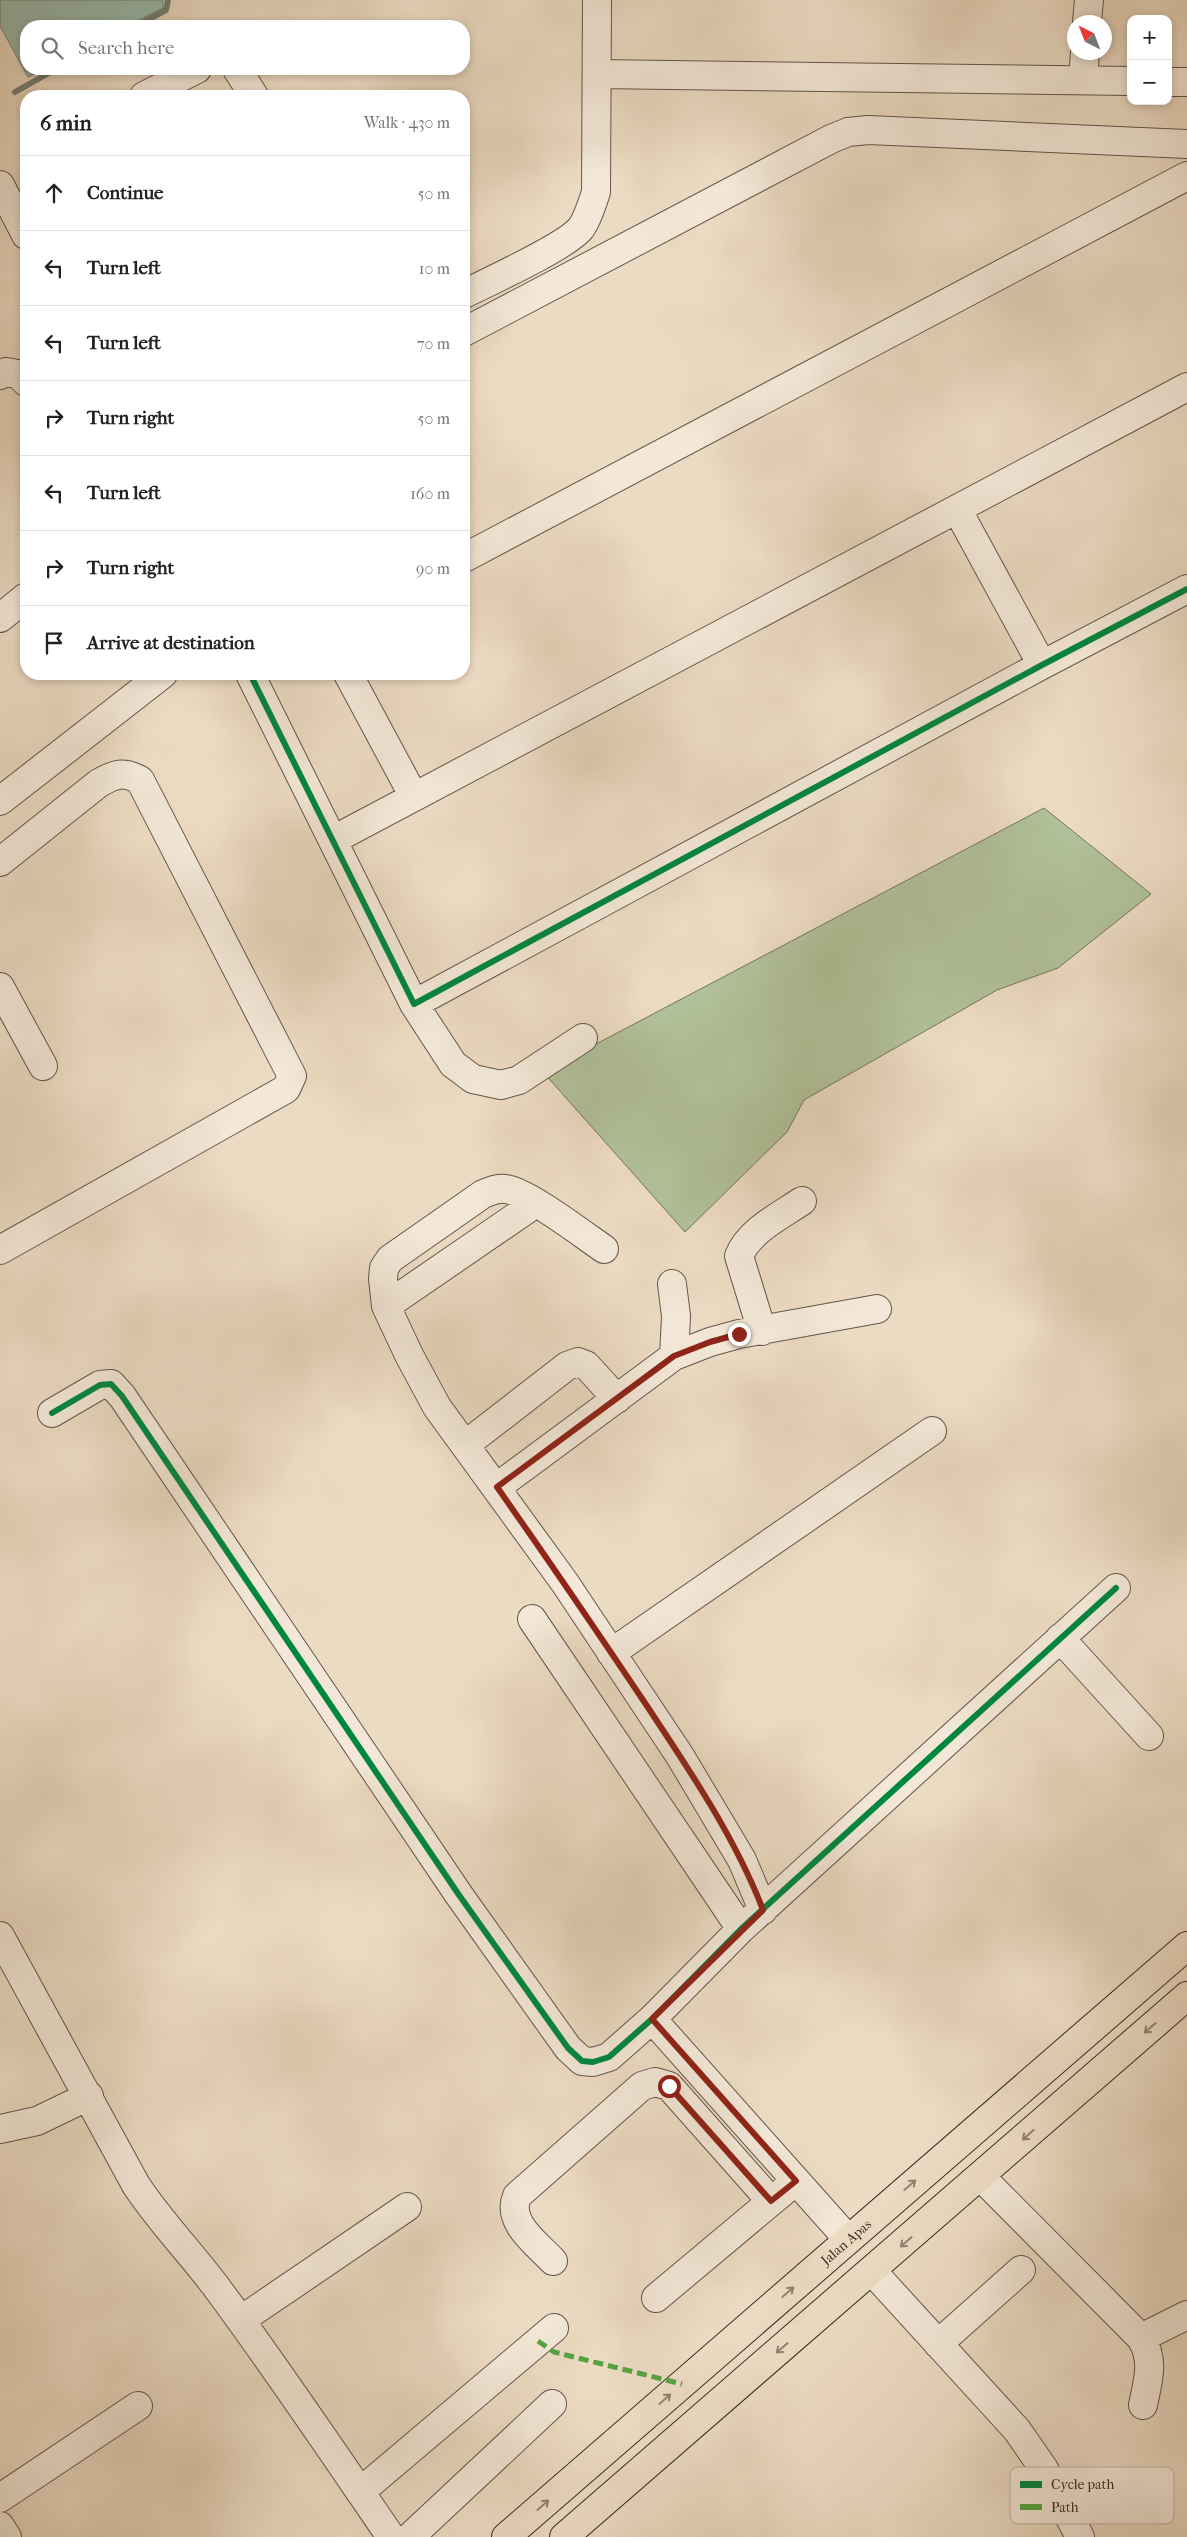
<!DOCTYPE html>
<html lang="en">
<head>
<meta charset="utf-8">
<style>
	:root { --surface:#fff; --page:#f6f6f6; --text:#222; --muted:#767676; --line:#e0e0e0 }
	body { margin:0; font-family:"IM FELL French Canon",serif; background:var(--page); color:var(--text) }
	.controls { position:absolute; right:15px; top:15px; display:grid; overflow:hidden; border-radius:10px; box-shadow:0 2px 8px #0003 }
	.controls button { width:45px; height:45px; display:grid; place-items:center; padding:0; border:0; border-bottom:1px solid var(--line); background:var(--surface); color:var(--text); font:25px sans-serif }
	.compass { position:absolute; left:1067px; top:15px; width:45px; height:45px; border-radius:50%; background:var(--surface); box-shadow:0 2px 8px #0003; rotate:318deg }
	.stop { position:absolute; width:15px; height:15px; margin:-11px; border:4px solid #8f2418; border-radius:50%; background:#fff }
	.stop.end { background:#8f2418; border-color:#fff; box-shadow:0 1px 5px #0008 }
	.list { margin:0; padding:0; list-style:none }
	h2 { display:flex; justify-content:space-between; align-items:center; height:65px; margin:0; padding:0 20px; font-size:21px }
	h2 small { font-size:16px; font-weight:400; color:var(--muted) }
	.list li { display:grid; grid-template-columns:32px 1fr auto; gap:15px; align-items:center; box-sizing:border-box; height:75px; padding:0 20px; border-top:1px solid var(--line) }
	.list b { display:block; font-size:19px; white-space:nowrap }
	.list em { font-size:16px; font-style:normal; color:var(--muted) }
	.icon { flex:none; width:28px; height:28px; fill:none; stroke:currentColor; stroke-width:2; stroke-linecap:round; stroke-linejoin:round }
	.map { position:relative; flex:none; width:1187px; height:2537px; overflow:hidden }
	.search { position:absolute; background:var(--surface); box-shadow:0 2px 8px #0003; left:20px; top:20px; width:450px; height:55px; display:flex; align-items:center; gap:12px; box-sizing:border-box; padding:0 18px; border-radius:20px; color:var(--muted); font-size:19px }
	.panel { position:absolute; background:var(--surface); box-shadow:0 2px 8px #0003; left:20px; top:90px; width:450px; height:590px; border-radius:20px }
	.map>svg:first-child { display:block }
	.green { fill:#b1c199; stroke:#72765d }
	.water { fill:#99bbaf; stroke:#718176 }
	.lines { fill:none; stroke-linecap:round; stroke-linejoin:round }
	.stream { stroke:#718176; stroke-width:6 }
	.minor-casing { stroke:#62564a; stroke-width:30 }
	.highway-casing { stroke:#342a21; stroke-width:30 }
	.minor { stroke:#f3e8d8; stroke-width:28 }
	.highway { stroke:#ecdbc3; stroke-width:28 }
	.quiet { stroke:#53a441; stroke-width:5; stroke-dasharray:10 5; stroke-linecap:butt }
	.cycleway-casing { stroke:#f3e8d8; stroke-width:9 }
	.cycleway { stroke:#00873e; stroke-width:6 }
	.oneway { stroke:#908272 }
	.route { stroke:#8f2418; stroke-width:6 }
	.labels { text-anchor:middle; stroke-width:5; stroke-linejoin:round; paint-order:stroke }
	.street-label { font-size:14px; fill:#342a21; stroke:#f3e8d8 }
	.key { fill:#f3e8d8; stroke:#baafa1; stroke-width:1 }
	.key-label { font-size:14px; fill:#342a21 }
</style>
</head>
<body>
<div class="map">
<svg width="1187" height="2537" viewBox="0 0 1187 2537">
	<rect width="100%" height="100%" fill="#ecdbc3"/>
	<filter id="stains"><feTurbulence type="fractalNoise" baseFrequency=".004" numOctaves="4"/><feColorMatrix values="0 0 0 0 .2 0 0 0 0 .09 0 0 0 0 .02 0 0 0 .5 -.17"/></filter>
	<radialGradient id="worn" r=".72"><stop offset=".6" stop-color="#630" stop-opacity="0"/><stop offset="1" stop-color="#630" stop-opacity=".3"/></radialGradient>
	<!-- green -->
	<path class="green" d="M1044,808L1151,894L1058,968L997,990L804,1100L787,1132L685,1232L543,1072Z"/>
	<!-- water -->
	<path class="water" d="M0,0H163V8L127,26H26V69H45L28,77L0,26Z"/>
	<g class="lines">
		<!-- stream -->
		<path class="stream" d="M136,26L166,10L168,0
			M15,92L56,69"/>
		<defs>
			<path id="minor" d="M1087,22L1089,0
				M237,69L254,96
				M597,74L1131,81
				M1083,80L1085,52
				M1168,82H1187
				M144,96L197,69
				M0,185L26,235
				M464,294C488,282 567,246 581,228C588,218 592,204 596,192L597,0
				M464,332L831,139L848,132L868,130L1187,144
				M0,375L6,372L18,374L26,382
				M957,509L1042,665
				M464,558L1187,176
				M0,618L26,597
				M250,674L414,1004L453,1064L473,1079L501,1085L519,1080L583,1038
				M348,674L414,797
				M0,801L163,674
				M333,840L1187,387
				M0,862L99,783C115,774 123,771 140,780L292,1076L286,1089L0,1250
				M0,987L43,1066
				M414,1004L1042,665L1187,589
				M604,1249C585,1236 525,1190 505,1189C497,1188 491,1191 483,1194L390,1259L384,1268L383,1279L386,1306L409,1355L437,1407L565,1583L680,1756L742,1860L763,1910
				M672,1284L676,1316L674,1356
				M386,1306L536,1203
				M762,1331L739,1256C749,1231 780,1216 802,1201
				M52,1413L100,1385L111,1384L122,1396L459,1895L568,2048L582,2061L593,2062L609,2057L652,2019L741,1929L1116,1588
				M465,1445L567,1366L578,1362L586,1365L617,1399
				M497,1487L674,1356L710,1342L739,1334L877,1309
				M532,1619L741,1929
				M1060,1638L1149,1736
				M611,1653L932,1431
				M0,1936L136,2185C161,2223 193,2255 220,2292C279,2372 335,2455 391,2537
				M652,2019L848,2239
				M0,2129L37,2121L89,2096
				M981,2177L1141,2338C1155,2361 1148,2380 1143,2405
				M553,2261C536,2243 506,2222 517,2196L642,2086L655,2082L669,2086L771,2201
				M872,2271L1017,2430L1044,2469L1080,2537
				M656,2298L785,2190
				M241,2320L407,2207
				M1141,2338L1187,2315
				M938,2344L1021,2270
				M360,2492L554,2328
				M0,2498L138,2406
				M0,2526L7,2537
				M410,2537L552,2404"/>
			<g id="highway">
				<path id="s1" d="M506,2537L1187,1946"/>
				<path d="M564,2537L1187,1996"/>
			</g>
		</defs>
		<!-- minor casing -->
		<use href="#minor" class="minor-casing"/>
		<!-- highway casing -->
		<use href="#highway" class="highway-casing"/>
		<!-- minor -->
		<use href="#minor" class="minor"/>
		<!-- highway -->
		<use href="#highway" class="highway"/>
		<!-- quiet -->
		<path class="quiet" d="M538,2341L554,2352L682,2384"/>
		<defs>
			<path id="cycleway" d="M250,674L414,1004L1042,665L1187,589
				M52,1413L100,1385L111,1384L122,1396L459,1895L568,2048L582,2061L593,2062L609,2057L652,2019L741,1929L1116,1588"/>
		</defs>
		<!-- cycleway casing -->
		<use href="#cycleway" class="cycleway-casing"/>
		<!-- cycleway -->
		<use href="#cycleway" class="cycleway"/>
	</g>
	<!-- one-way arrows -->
	<defs><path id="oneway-shaft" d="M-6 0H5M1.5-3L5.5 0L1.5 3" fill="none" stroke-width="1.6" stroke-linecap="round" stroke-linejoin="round" transform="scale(1.25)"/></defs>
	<g class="oneway">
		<use href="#oneway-shaft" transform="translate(1150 2028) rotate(139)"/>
		<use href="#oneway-shaft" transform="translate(1028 2135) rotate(138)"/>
		<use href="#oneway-shaft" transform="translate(910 2185) rotate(-41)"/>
		<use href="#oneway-shaft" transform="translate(906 2242) rotate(139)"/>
		<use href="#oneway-shaft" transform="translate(788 2292) rotate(-41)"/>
		<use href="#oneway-shaft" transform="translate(782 2348) rotate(139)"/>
		<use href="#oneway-shaft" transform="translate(665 2399) rotate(-41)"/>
		<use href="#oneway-shaft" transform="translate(543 2505) rotate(-41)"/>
	</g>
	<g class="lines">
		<!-- route -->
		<path class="route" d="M669,2086L771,2201L796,2181L652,2019L763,1910C735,1837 688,1768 645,1703C596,1630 547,1558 497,1487L674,1356L710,1342L739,1334"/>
	</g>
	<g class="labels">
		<!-- street labels -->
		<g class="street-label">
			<text dy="5" stroke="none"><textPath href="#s1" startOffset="450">Jalan Apas</textPath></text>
		</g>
	</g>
	<!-- legend -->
	<rect x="1010" y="2467" width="164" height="57" rx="8" class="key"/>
	<rect x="1020" y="2481" width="22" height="7" fill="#00873e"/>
	<rect x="1020" y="2504" width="22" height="6" fill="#53a441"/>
	<g class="key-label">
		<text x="1051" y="2489">Cycle path</text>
		<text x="1051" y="2512">Path</text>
	</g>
	<rect width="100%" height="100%" filter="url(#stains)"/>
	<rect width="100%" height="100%" fill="url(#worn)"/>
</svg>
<div class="controls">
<button>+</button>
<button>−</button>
</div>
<svg class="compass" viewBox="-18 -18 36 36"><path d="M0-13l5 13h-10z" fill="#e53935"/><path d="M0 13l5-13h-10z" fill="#767676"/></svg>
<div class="stop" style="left:669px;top:2086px"></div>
<div class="stop end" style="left:739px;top:1334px"></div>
<div class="search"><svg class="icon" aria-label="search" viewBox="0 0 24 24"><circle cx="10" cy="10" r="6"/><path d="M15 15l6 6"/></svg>Search here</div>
<section class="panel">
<h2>6 min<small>Walk · 430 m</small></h2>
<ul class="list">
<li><svg class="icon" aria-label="ahead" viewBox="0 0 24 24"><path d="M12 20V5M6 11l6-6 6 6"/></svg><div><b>Continue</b></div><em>50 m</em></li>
<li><svg class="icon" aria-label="left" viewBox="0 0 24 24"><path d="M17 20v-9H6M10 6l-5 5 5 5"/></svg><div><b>Turn left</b></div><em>10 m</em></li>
<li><svg class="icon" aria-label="left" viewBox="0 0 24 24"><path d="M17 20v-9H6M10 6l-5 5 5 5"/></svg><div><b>Turn left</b></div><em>70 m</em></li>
<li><svg class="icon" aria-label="right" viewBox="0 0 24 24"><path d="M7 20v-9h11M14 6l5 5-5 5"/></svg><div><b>Turn right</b></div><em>50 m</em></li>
<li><svg class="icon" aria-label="left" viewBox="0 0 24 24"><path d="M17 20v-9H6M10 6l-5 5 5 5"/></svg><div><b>Turn left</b></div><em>160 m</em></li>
<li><svg class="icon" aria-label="right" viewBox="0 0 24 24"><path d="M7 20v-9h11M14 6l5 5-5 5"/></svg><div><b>Turn right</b></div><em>90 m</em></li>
<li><svg class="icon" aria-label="arrive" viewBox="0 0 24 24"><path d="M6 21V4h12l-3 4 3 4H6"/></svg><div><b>Arrive at destination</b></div></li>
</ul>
</section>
</div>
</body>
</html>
